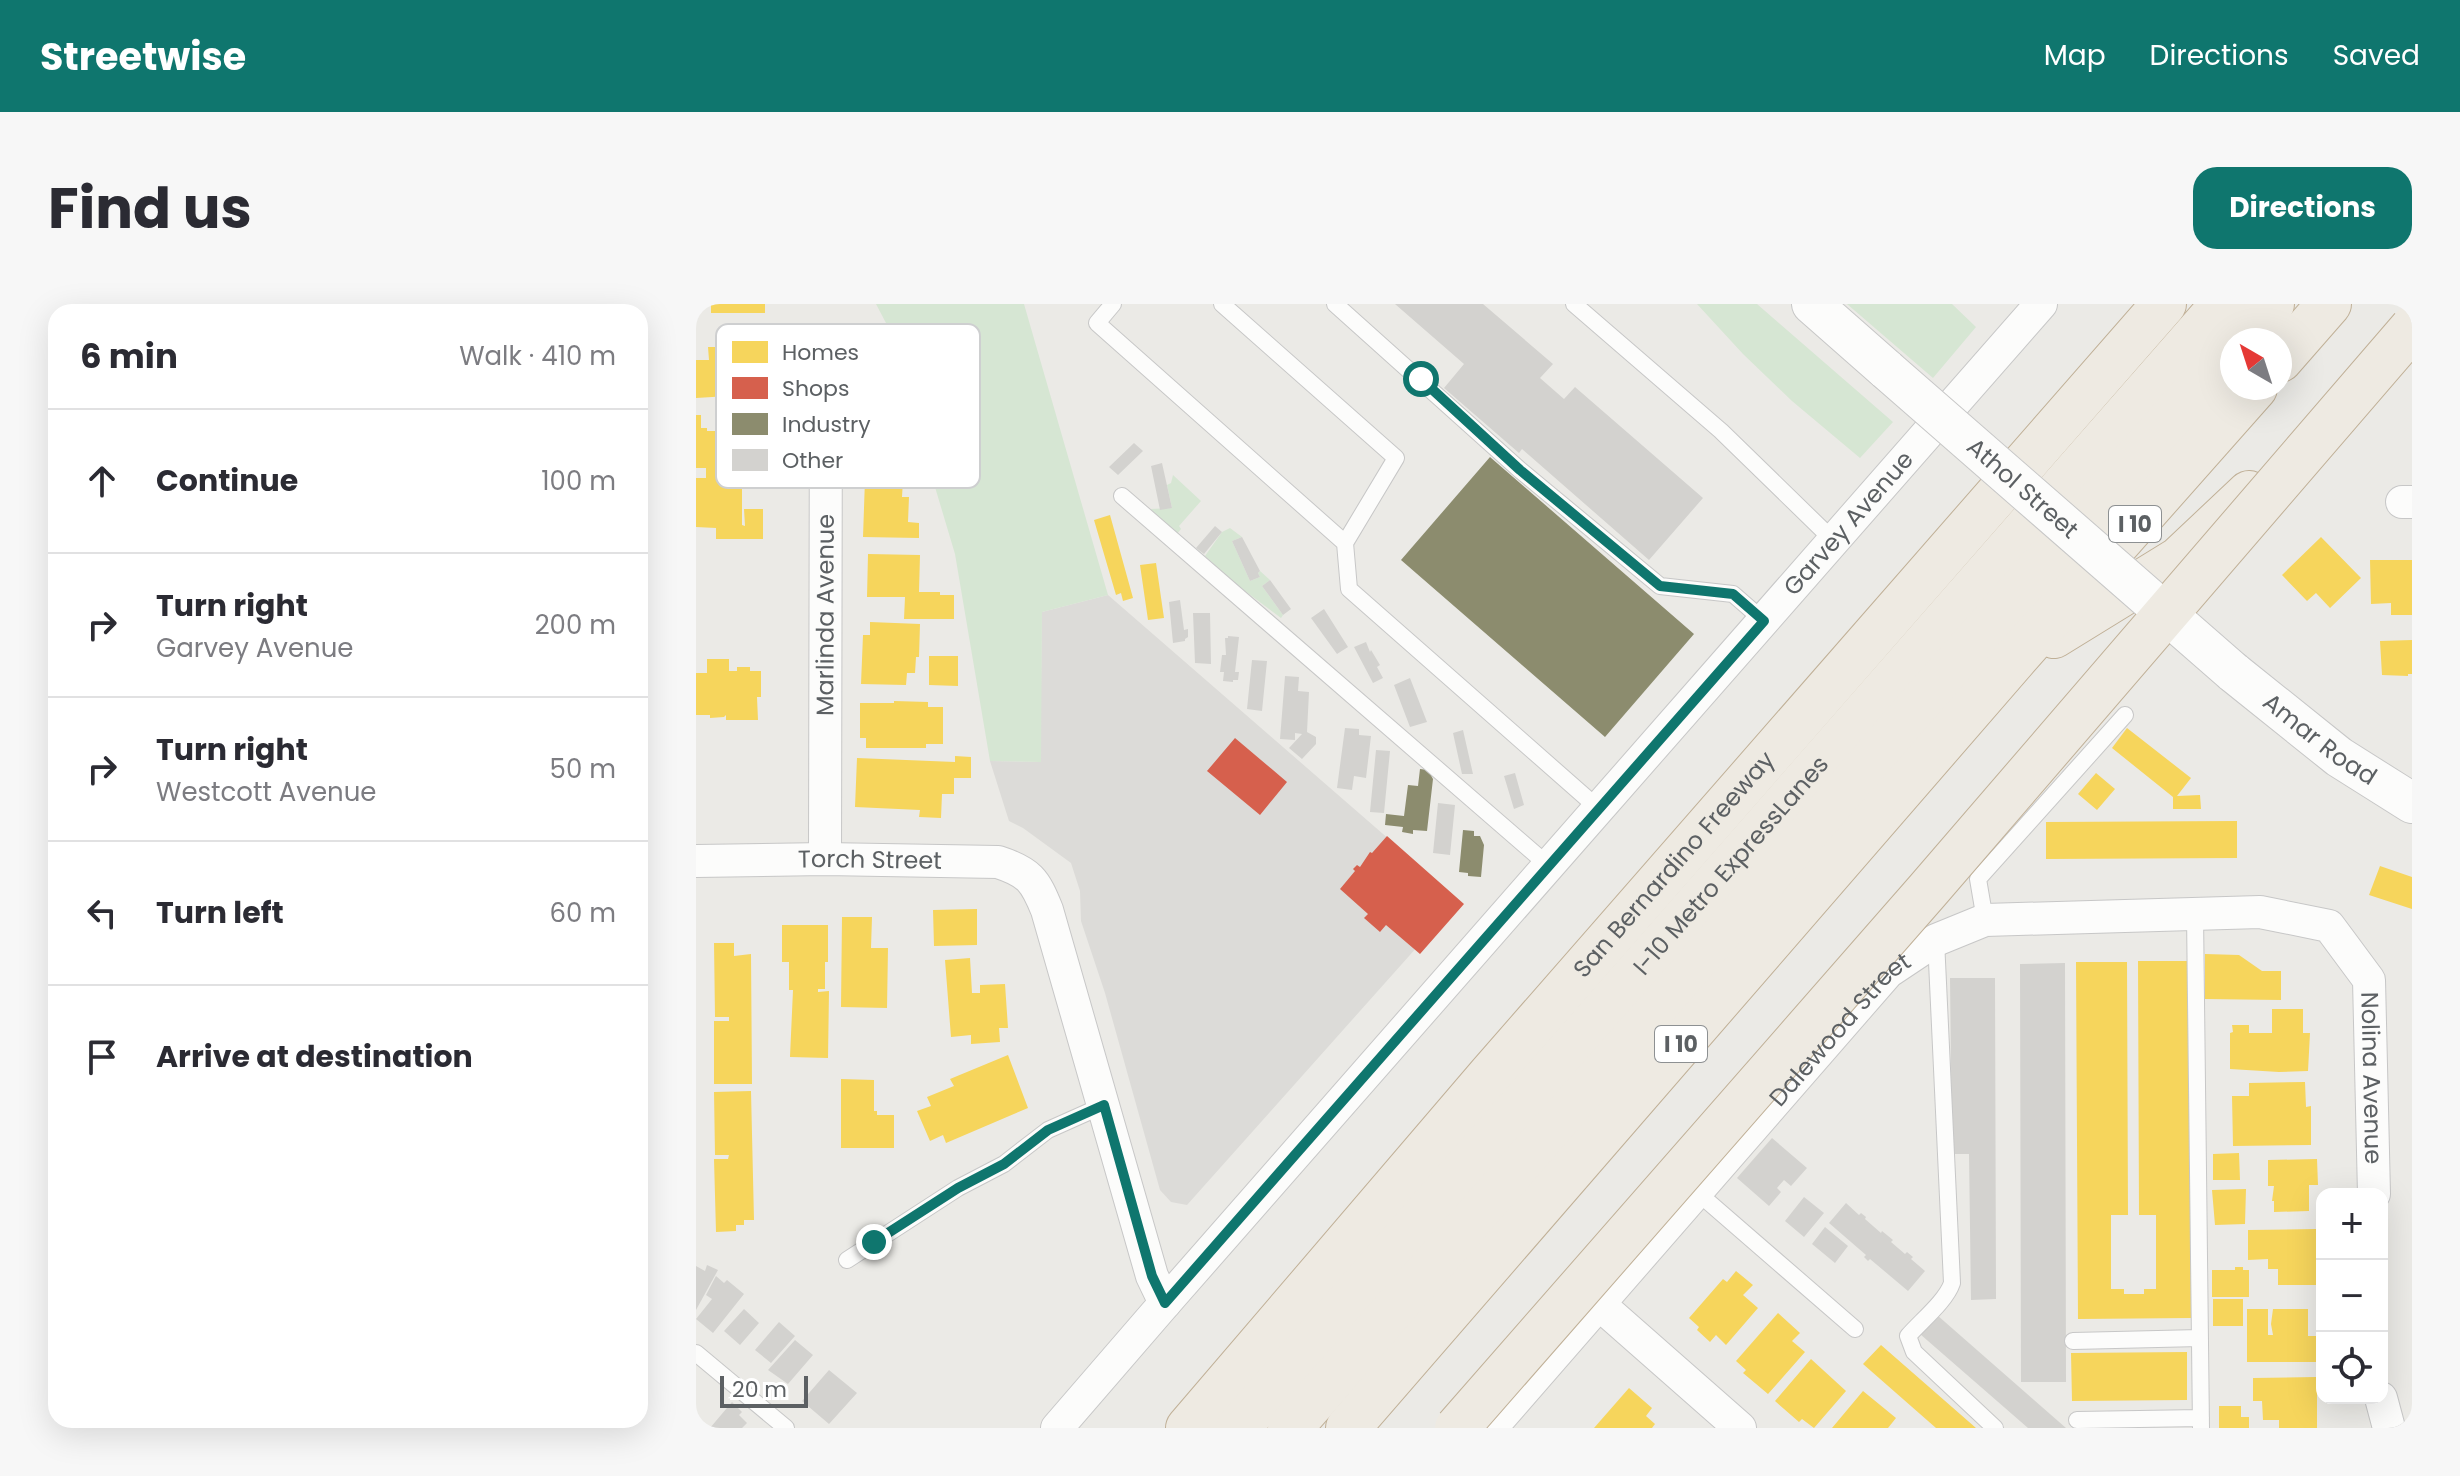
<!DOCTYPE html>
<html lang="en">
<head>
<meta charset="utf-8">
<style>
	:root { --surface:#fff; --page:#f7f7f7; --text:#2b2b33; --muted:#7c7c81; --line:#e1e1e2; --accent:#0f766e }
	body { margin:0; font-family:Poppins,sans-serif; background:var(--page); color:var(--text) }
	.controls { position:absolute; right:24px; bottom:24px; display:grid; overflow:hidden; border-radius:16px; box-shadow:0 8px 32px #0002 }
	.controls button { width:72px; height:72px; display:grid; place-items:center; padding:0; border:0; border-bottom:2px solid var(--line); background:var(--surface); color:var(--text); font:40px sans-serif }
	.compass { position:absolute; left:1524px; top:24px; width:72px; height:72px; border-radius:50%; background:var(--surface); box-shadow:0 8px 32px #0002; rotate:321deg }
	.scale { position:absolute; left:24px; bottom:20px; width:88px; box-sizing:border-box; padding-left:8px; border:4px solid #5c6063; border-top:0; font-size:22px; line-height:28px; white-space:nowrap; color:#5c6063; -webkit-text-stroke:6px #fff; paint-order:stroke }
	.stop { position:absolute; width:24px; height:24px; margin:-18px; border:6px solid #0f766e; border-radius:50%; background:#fff }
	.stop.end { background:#0f766e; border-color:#fff; box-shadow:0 2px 8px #0008 }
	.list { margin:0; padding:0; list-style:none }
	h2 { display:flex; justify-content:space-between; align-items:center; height:104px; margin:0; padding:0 32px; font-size:34px }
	h2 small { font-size:26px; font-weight:400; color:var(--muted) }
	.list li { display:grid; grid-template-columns:52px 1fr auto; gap:24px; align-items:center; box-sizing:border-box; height:144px; padding:0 32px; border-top:2px solid var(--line) }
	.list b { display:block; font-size:30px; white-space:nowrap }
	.list p { margin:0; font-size:26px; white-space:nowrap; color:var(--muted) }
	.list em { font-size:26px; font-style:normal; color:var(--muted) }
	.icon { flex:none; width:44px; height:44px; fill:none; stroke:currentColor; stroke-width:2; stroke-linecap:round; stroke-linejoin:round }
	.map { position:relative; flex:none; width:1716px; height:1124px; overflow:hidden; border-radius:24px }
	header { display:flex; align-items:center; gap:48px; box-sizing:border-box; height:112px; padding:0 40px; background:var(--accent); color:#fff }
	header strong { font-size:38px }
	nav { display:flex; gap:44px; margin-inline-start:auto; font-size:28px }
	.intro { display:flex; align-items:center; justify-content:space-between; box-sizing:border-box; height:192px; padding:0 48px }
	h1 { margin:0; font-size:56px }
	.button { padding:20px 36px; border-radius:24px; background:var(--accent); color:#fff; font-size:28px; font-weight:700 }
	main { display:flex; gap:48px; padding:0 48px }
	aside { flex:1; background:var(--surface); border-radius:24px; box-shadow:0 8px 32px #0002 }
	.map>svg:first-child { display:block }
	.industrial { fill:#dcdbd8 }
	.green { fill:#d6e6d3 }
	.homes { fill:#f6d55c }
	.shops { fill:#d6604d }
	.industry { fill:#8c8c6e }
	.building { fill:#d3d2cf }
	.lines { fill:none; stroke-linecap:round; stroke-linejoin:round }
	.service-casing { stroke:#c7c7c7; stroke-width:18 }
	.minor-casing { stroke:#c7c7c7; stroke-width:34 }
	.tertiary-casing { stroke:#c7c7c7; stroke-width:42 }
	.motorway-casing { stroke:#c0b097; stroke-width:46 }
	.service { stroke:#fcfcfb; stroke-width:16 }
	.minor { stroke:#fcfcfb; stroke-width:32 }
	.tertiary { stroke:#fcfcfb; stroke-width:40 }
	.motorway { stroke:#eeeae2; stroke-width:44 }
	.tertiary-bridge-casing { stroke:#c7c7c7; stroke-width:42; stroke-linecap:butt }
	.motorway-bridge-casing { stroke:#c0b097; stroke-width:46; stroke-linecap:butt }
	.tertiary-bridge { stroke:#fcfcfb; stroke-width:40 }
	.motorway-bridge { stroke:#eeeae2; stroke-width:44 }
	.route { stroke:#0f766e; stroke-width:10 }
	.labels { text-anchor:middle; stroke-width:8; stroke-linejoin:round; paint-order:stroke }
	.shield { fill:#fff; stroke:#8d9092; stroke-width:2 }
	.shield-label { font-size:22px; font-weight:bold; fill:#5c6063 }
	.street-label { font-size:24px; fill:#5c6063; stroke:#fff }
	.key { fill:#fff; stroke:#cecfd0; stroke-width:2 }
	.key-label { font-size:22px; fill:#5c6063 }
</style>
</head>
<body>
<header>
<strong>Streetwise</strong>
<nav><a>Map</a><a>Directions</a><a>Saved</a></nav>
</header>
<div class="intro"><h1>Find us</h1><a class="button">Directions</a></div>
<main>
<aside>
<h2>6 min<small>Walk · 410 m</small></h2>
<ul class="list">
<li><svg class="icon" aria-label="ahead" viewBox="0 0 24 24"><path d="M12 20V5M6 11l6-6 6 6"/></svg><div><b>Continue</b></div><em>100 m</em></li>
<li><svg class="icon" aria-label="right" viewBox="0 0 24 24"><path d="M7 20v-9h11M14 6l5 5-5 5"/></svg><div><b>Turn right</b><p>Garvey Avenue</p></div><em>200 m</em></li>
<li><svg class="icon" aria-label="right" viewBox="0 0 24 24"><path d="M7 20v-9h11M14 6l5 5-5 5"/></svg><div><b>Turn right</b><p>Westcott Avenue</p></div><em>50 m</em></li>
<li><svg class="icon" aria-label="left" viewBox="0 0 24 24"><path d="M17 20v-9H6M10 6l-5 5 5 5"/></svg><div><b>Turn left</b></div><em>60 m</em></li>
<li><svg class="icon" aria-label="arrive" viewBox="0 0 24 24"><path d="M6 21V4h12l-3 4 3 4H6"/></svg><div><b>Arrive at destination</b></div></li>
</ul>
</aside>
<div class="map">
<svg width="1716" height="1124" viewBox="0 0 1716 1124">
	<rect width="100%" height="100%" fill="#ebeae6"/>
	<!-- industrial -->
	<path class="industrial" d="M412,291L763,596L491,901L475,898L464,886L409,689L385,617L384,587L375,559L327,524L313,517L294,457L344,458L346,308Z"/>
	<!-- green -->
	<path class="green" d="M180,0H328L412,291L346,308L345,458L294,457L259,250L190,19Z
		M1001,0H1061L1197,118L1164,154L1096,97L1047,50Z
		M1151,0H1256L1280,23L1237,74Z
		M477,171L505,197L483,222L485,225L481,230L454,205L476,204L471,181L475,179Z
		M534,224L546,233L536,237L554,277L564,273L562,269L564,267L574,276L566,282L587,311L585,314L541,281L509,252L526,228Z"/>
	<!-- homes -->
	<path class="homes" d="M15,0H69V9H15Z
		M12,43H45L46,79H49V91L0,94V56H13Z
		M158,95H211V161H203L201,176H207L206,193H213L212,218L223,219V234L167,233L169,175H181V167H170L168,137H171V114L158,115Z
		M0,111H5V124H11V127H34V164H30V175H46V221L49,222L48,205H67V235H20V224L0,223V174H10V164H0Z
		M414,211L437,294L427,297L425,289L420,291L398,216Z
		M1625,233L1665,274L1634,304L1620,289L1611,297L1586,271Z
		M172,250L224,251L223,288H244V291H258V315H208L209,293H171Z
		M1674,256H1716V311H1695V299L1675,300Z
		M460,259L468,314L452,316L444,261Z
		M174,318L224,320L223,353H220L219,369H211L210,381L165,380L167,331H174Z
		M1716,336V370H1712V372L1686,371L1684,337Z
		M233,352H262V382L233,381Z
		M11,355H33V367H41V363H54V367H65V393H61L62,416H30V411L28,413L14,414V411H0V369H11Z
		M198,397L232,398V403H247V440H230V444H170V434H164V399H198Z
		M1431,424L1495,474L1481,492L1504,491L1505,505H1477V493L1416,444Z
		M259,452L275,453V474H258V490H246L245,514L223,513L224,506L159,503L161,454L259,458Z
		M1400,469L1419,485L1401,506L1382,490Z
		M1541,517V554L1350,555V518Z
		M1684,562L1716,573V605L1673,591Z
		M281,605V641L238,642L237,606Z
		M146,613H176L175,644H192L191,704L145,703Z
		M86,621H132V658H129V685H122V688L133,687L132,754L94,753L97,686H93V658H86Z
		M18,639H38V652L55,650L56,780H18V717H33V713H19Z
		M1509,650L1543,651L1566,667H1585V696L1509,695Z
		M274,654L276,689H284V681L309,680L312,724H303L304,738L275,740V731L255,733L249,656Z
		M1442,657H1493L1495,1014L1382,1015L1380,658H1431L1432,911H1415V985H1428V990H1448V985H1460V911H1443Z
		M1576,705H1607V729H1614L1612,767L1583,768L1534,765V729L1537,728L1536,721H1553V729H1576Z
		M312,751L332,804L250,839L247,831L234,837L221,807L235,802L231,793L258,782L254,775Z
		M145,775L178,776V807H181V811H198V844H145Z
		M1609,778L1610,803L1615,802V841L1537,842L1536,792H1553V779Z
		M55,787L58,916H48V921H40V927L20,928L18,855H32L33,851H19L18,788Z
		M1543,849L1544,876H1517V850Z
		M1621,855L1622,881H1613V907L1578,908V897H1576L1578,882H1572V856Z
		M1550,885L1549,920L1519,921L1516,886Z
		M1620,925L1621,981H1582V965H1572V955L1552,956V926Z
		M1539,963H1547V966H1553V993H1516V966H1539Z
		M1040,967L1057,981L1047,991L1062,1004L1030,1041L1020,1031L1014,1038L1001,1026L1003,1023L993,1014L1027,975L1031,978Z
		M1517,995H1547V1022H1517Z
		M1551,1005H1572V1031H1577L1575,1020L1577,1005H1612V1032H1620V1058H1551Z
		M1082,1009L1104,1029L1096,1037L1109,1048L1072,1090L1047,1069L1050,1066L1040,1057Z
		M1185,1041L1280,1124H1240L1167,1060Z
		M1491,1048V1096L1376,1097L1375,1049Z
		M1115,1055L1150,1087L1118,1124L1106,1115L1103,1118L1079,1097Z
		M1621,1073V1124H1583V1116H1567L1566,1097H1557V1074Z
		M933,1084L956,1104L950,1112L959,1120L956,1124H898Z
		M1167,1087L1200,1114L1192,1124H1136Z
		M1523,1102H1545V1113H1553V1124H1523Z"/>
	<!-- shops -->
	<path class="shops" d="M539,434L591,478L564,511L511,467Z
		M691,532L768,600L724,650L690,621L684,628L668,614L672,610L644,585L659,567L657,565L661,561L664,563L674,548L676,549Z"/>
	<!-- industry -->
	<path class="industry" d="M794,153L998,330L909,433L705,256Z
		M724,465L732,466L737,475L731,527L717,526V530L706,528L707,523L689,521L690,510L708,512L712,481L722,482Z
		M767,526L778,527V532H784L788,541L785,573L772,572V569L763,568Z"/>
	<!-- building -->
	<path class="building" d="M699,0H787L857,60L844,74L868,95L879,83L1007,194L953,256L826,145L823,149L748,84L768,60Z
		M438,139L447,147L422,171L413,163Z
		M466,159L476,204L464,206L455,162Z
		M519,222L526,228L508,250L500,244Z
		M546,233L564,267L562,269L564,273L554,277L536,237Z
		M574,276L595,305L587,311L566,282Z
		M484,296L488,326L492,325V333L489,335V337L477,339L473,298Z
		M628,305L652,343L641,350L615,314Z
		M497,309H514L515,360L499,359Z
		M532,332L543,333L539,368H543L542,376H537V378L527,377L528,368H524L526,351H530L529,334H532Z
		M670,338L674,348L675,346L684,361L681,363L687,374L677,379L658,343Z
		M556,356L571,357L566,407L551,405Z
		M589,372L603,373L602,387L613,388L611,428L620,433V440L606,455L593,444L606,430L599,429V436L584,435Z
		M714,374L731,418L714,423L698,381Z
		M649,424L663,425V431L675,432L670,474L658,472L656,486L641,484Z
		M767,426L777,470H766L757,429Z
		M680,446L694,447L688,509L674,508Z
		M819,469L828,501L818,505L808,472Z
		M742,499L759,501L754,551L737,549Z
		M1369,659L1370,1078H1325L1324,660Z
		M1254,674H1299L1300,995L1275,996L1273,850H1256Z
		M1076,834L1111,864L1095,882L1088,876L1081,884L1085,888L1073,902L1041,874Z
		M1108,893L1128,909L1108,933L1089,917Z
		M1150,899L1163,911L1165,909L1170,913L1169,915L1185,929L1186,927L1197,936L1195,938L1209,950L1211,948L1217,953L1215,955L1229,967L1212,987L1174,955L1172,957L1168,953L1170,951L1133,919Z
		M1129,923L1152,942L1139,959L1116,940Z
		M11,961L22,966L0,1006V962L9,967Z
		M20,972L28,979L31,976L48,990L17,1029L0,1015L16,995L10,991Z
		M48,1005L63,1019L44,1041L28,1027Z
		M1241,1011L1370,1124H1332L1224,1030Z
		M83,1018L99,1032L75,1059L59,1046Z
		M99,1036L117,1051L92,1080L72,1066Z
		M133,1066L161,1089L133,1120L106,1097Z
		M36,1098L46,1108L43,1111L51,1119L46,1124H14Z"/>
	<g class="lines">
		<defs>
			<path id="service" d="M417,0L401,19L649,239
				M526,0L700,154L649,239L653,285L903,505
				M639,0L824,166L964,282L1037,290L1068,317
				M878,0L1025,127L1138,237
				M426,192L853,562
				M1499,610L1505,1124
				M1289,616L1282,575L1429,411
				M1240,636L1256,979C1250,997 1225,1017 1212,1032L1218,1048L1299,1124
				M1001,888L1159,1025
				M151,956L262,884L308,860L352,826L408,801
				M1377,1037L1504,1034
				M0,1049L90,1124
				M1381,1116L1505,1114"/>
			<g id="minor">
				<path d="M1706,198H1716"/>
				<path id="s1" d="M129,555L130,66"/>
				<path id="s2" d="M0,557L129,555L302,558C333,568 339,576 351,606L456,972L469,999"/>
				<path d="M903,1000L1044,1124"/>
				<path d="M1685,1094L1693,1124"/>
				<path id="s3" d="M361,1124L469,999L1345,0"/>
				<path id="s4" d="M795,1124L1192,668L1240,636L1289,616L1564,608L1633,622L1673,676L1678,890"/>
			</g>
			<g id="tertiary">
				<path d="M1116,0L1191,66"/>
				<path id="s5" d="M1537,368L1643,453L1716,499"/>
			</g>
			<g id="motorway">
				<path d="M1544,36L1576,0"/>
				<path d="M1584,56L1633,0"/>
				<path d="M1358,332L1483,255L1553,189"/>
				<path id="s6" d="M492,1124L794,771L1468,0"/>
				<path id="s7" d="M542,1124L1527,0"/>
				<path d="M594,1124L996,668L1213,413L1536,45"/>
				<path d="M652,1124L1318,356L1559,84"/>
			</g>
		</defs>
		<!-- service casing -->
		<use href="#service" class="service-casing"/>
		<!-- minor casing -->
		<use href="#minor" class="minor-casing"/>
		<!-- tertiary casing -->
		<use href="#tertiary" class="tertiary-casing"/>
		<!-- motorway casing -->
		<use href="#motorway" class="motorway-casing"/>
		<!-- service -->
		<use href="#service" class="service"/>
		<!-- minor -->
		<use href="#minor" class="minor"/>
		<!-- tertiary -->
		<use href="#tertiary" class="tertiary"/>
		<!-- motorway -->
		<use href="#motorway" class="motorway"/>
		<defs>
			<g id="tertiary-bridge">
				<path id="s8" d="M1191,66L1537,368"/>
			</g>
			<path id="motorway-bridge" d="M761,1124L1232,586L1716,24"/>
		</defs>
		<!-- tertiary-bridge casing -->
		<use href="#tertiary-bridge" class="tertiary-bridge-casing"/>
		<!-- motorway-bridge casing -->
		<use href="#motorway-bridge" class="motorway-bridge-casing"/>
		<!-- tertiary-bridge -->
		<use href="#tertiary-bridge" class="tertiary-bridge"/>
		<!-- motorway-bridge -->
		<use href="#motorway-bridge" class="motorway-bridge"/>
	</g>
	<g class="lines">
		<!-- route -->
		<path class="route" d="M178,938L262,884L308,860L352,826L408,801L456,972L469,999L1068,317L1037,290L964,282L824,166L725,75"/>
	</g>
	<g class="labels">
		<!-- shield labels -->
		<g class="shield">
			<rect x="1413" y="202" width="52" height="36" rx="6"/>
			<rect x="959" y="722" width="52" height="36" rx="6"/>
		</g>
		<g class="shield-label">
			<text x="1439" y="228">I 10</text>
			<text x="985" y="748">I 10</text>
		</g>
		<!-- street labels -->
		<g class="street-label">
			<text dy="8" stroke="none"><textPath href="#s8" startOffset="180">Athol Street</textPath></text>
			<text dy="8" stroke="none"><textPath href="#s3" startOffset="1202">Garvey Avenue</textPath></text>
			<text dy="8" stroke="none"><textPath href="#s1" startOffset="244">Marlinda Avenue</textPath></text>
			<text dy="8" stroke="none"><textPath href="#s5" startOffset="110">Amar Road</textPath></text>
			<text dy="8" stroke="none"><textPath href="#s2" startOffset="174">Torch Street</textPath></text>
			<text dy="8" stroke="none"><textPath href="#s6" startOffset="744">San Bernardino Freeway</textPath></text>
			<text dy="8" stroke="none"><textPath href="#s7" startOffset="748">I-10 Metro ExpressLanes</textPath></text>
			<text dy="8" stroke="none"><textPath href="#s4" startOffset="530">Dalewood Street</textPath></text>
			<text dy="8" stroke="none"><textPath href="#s4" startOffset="1226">Nolina Avenue</textPath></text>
		</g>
	</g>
	<!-- legend -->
	<rect x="20" y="20" width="264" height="164" rx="12" class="key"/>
	<rect x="36" y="37" width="36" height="22" fill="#f6d55c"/>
	<rect x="36" y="73" width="36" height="22" fill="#d6604d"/>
	<rect x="36" y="109" width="36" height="22" fill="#8c8c6e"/>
	<rect x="36" y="145" width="36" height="22" fill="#d3d2cf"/>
	<g class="key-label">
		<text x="86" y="56">Homes</text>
		<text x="86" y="92">Shops</text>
		<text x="86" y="128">Industry</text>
		<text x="86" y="164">Other</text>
	</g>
</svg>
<div class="controls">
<button>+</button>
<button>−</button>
<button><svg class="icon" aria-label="locate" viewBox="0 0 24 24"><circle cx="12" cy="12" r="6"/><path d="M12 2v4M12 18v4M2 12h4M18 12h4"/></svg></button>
</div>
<svg class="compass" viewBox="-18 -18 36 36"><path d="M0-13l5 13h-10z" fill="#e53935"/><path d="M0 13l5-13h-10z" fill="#7c7c81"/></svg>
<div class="scale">20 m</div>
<div class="stop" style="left:725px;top:75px"></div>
<div class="stop end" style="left:178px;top:938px"></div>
</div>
</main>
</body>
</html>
